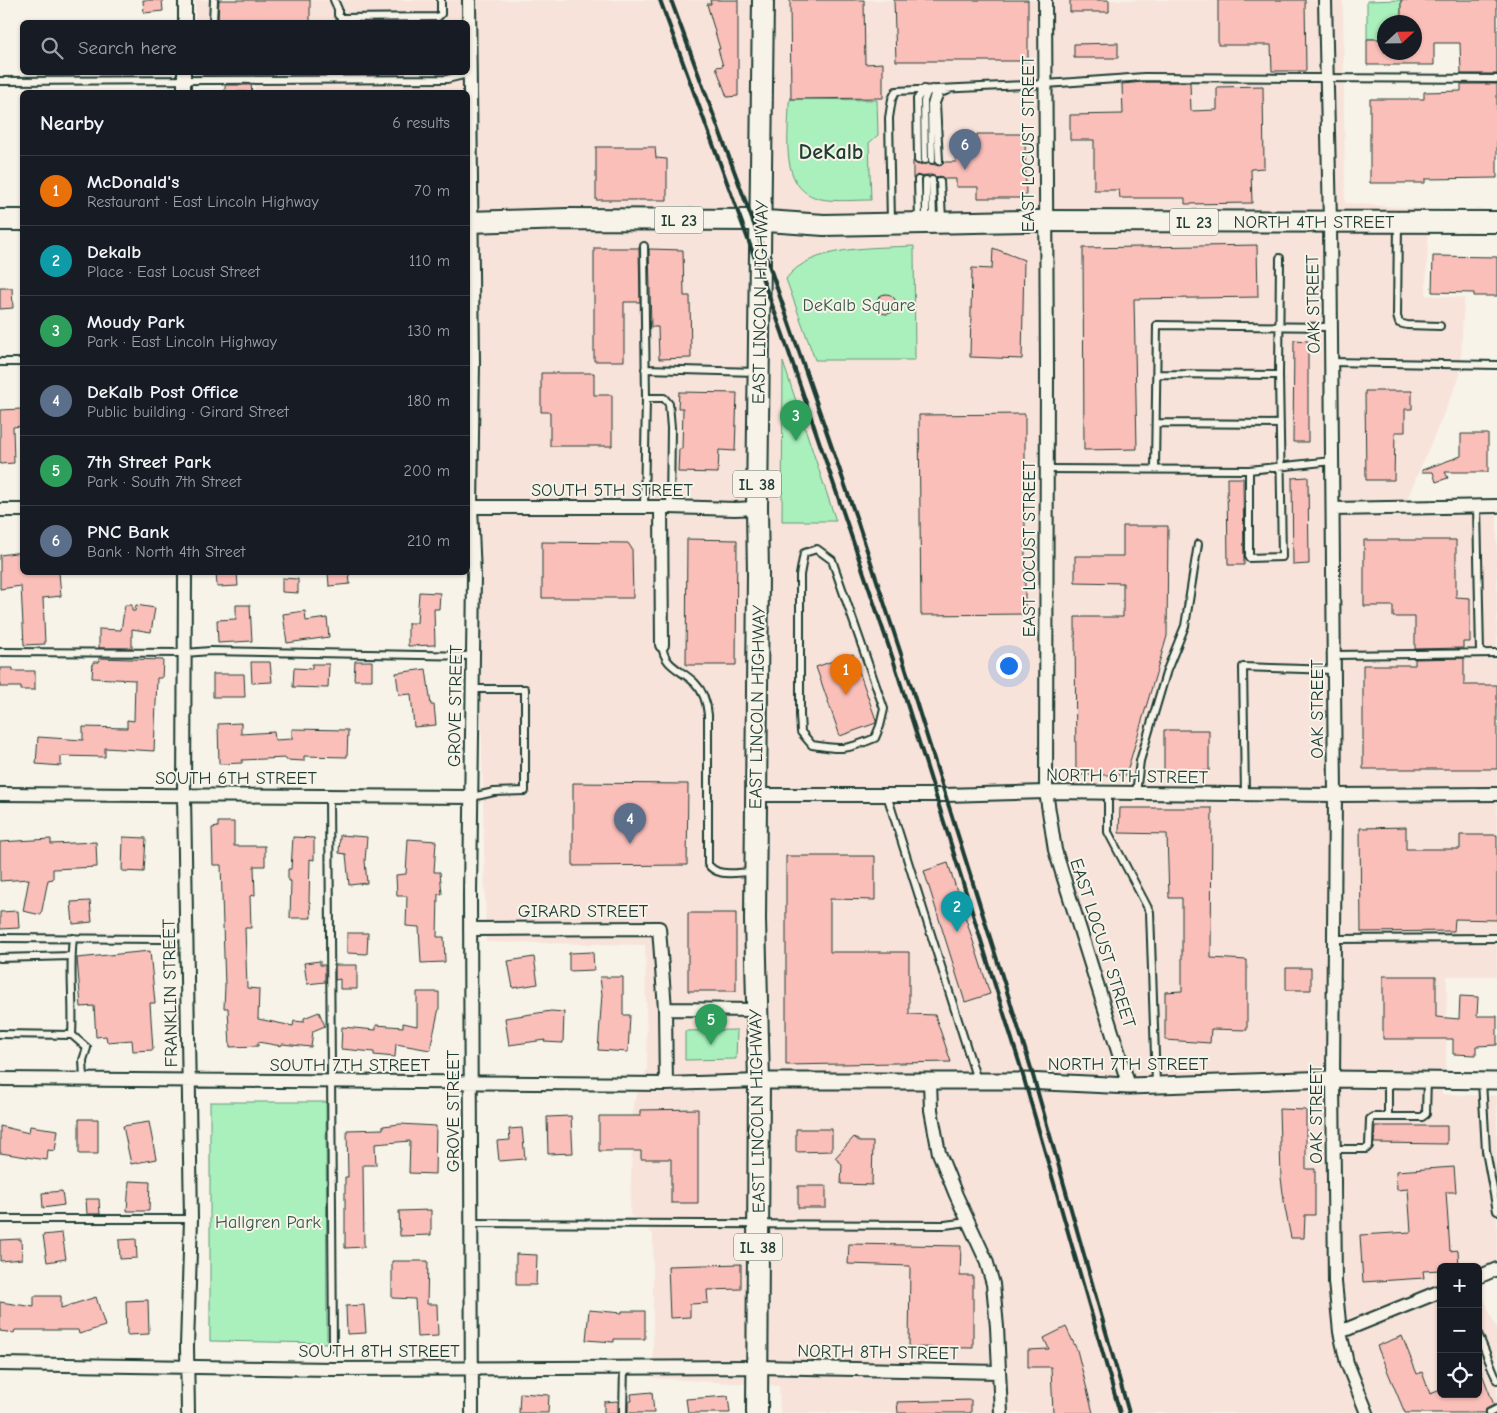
<!DOCTYPE html>
<html lang="en">
<head>
<meta charset="utf-8">
<style>
	:root { --surface:#171b24; --page:#20242c; --text:#f1f3f6; --muted:#9ea1a6; --line:#363941; --accent:#d1495b }
	body { margin:0; font-family:"Comic Neue",sans-serif; background:var(--page); color:var(--text) }
	.controls { position:absolute; right:15px; bottom:15px; display:grid; overflow:hidden; border-radius:8px; box-shadow:0 1px 4px #0004 }
	.controls button { width:45px; height:45px; display:grid; place-items:center; padding:0; border:0; border-bottom:1px solid var(--line); background:var(--surface); color:var(--text); font:25px sans-serif }
	.compass { position:absolute; left:1377px; top:15px; width:45px; height:45px; border-radius:50%; background:var(--surface); box-shadow:0 1px 4px #0004; rotate:68deg }
	.you { position:absolute; left:1008px; top:665px; width:18px; height:18px; margin:-12px; border:4px solid #fff; border-radius:50%; background:#1a73e8; box-shadow:0 0 0 8px #1a73e833 }
	.badge { display:grid; place-items:center; width:32px; height:32px; border-radius:50%; background:var(--accent); color:#fff; font-size:16px; font-weight:700 }
	.pin { position:absolute; translate:-50% -41px; filter:drop-shadow(0 1px 2px #0008) }
	.pin::after { content:''; position:absolute; top:26px; width:18px; height:15px; background:inherit; clip-path:polygon(0 0,100% 0,50% 100%) }
	.list { margin:0; padding:0; list-style:none }
	h2 { display:flex; justify-content:space-between; align-items:center; height:65px; margin:0; padding:0 20px; font-size:21px }
	h2 small { font-size:16px; font-weight:400; color:var(--muted) }
	.list li { display:grid; grid-template-columns:32px 1fr auto; gap:15px; align-items:center; box-sizing:border-box; height:70px; padding:0 20px; border-top:1px solid var(--line) }
	.list b { display:block; font-size:19px; white-space:nowrap }
	.list p { margin:0; font-size:16px; white-space:nowrap; color:var(--muted) }
	.list em { font-size:16px; font-style:normal; color:var(--muted) }
	.icon { flex:none; width:28px; height:28px; fill:none; stroke:currentColor; stroke-width:2; stroke-linecap:round; stroke-linejoin:round }
	.map { position:relative; flex:none; width:1497px; height:1413px; overflow:hidden }
	.search { position:absolute; background:var(--surface); box-shadow:0 1px 4px #0004; left:20px; top:20px; width:450px; height:55px; display:flex; align-items:center; gap:12px; box-sizing:border-box; padding:0 18px; border-radius:8px; color:var(--muted); font-size:19px }
	.panel { position:absolute; background:var(--surface); box-shadow:0 1px 4px #0004; left:20px; top:90px; width:450px; height:485px; border-radius:8px }
	.map>svg:first-child { display:block }
	.built { fill:#f8e3da; fill-rule:evenodd }
	.green { fill:#aaf0bc; stroke:#649678 }
	.building { fill:#fbbfb9; stroke:#1f3d34 }
	.lines { fill:none; stroke-linecap:round; stroke-linejoin:round }
	.service-casing { stroke:#1f3d34; stroke-width:10 }
	.minor-casing { stroke:#1f3d34; stroke-width:16 }
	.tertiary-casing { stroke:#1f3d34; stroke-width:19 }
	.primary-casing { stroke:#1f3d34; stroke-width:24 }
	.service { stroke:#f7f3e8; stroke-width:6 }
	.minor { stroke:#f7f3e8; stroke-width:12 }
	.tertiary { stroke:#f7f3e8; stroke-width:15 }
	.primary { stroke:#f7f3e8; stroke-width:20 }
	.rail { stroke:#1f3d34; stroke-width:4 }
	.labels { text-anchor:middle; stroke-width:4; stroke-linejoin:round; paint-order:stroke }
	.shield { fill:#f7f3e8; stroke:#60746a; stroke-width:1 }
	.shield-label { font-size:16px; font-weight:bold; fill:#1f3d34 }
	.street-label { font-size:18px; fill:#1f3d34; stroke:#f7f3e8 }
	.park-label { font-size:18px; fill:#345848; stroke:#f7f3e8 }
	.district-label { font-size:22px; font-weight:bold; fill:#1f3d34; stroke:#f7f3e8 }
</style>
</head>
<body>
<div class="map">
<svg width="1497" height="1413" viewBox="0 0 1497 1413">
	<rect width="100%" height="100%" fill="#f7f3e8"/>
	<filter id="ink" filterUnits="userSpaceOnUse"><feTurbulence type="fractalNoise" baseFrequency=".02" numOctaves="2"/><feDisplacementMap in="SourceGraphic" scale="10" xChannelSelector="R" yChannelSelector="G"/><feConvolveMatrix kernelMatrix="1 2 1 2 8 2 1 2 1" color-interpolation-filters="sRGB"/></filter>
	<g filter="url(#ink)">
		<!-- built -->
		<path class="built" d="M195,0H1343L1345,203L1429,209L1426,295L1464,298L1460,376L1407,499H1497V976H1447L1446,1071L1442,1094L1497,1096V1263L1478,1270V1267H1441V1394H1478V1285L1497,1329V1413H780L779,1386L653,1378V1234L630,1215L633,1104L647,1069L645,945L486,942L468,92H255L254,81L194,83V72H468V22H195ZM784,364L836,521H782Z"/>
		<!-- green -->
		<path class="green" d="M1401,0V22H1384V39H1367V1Z
			M791,99L877,100L878,135L869,143L871,200C855,200 836,202 821,199C778,190 789,135 789,102Z
			M914,246L915,360H815L786,279C810,245 876,248 914,246Z
			M783,362L836,521H782Z
			M737,1030L736,1059L685,1060V1031Z
			M210,1102H326L327,1343L210,1341Z"/>
		<!-- building -->
		<path class="building" d="M143,0H162L163,11L144,13Z
			M219,0H310V22H218Z
			M710,0H738V96L727,97L716,67L723,66L718,49H720L707,4H711Z
			M790,0H864L865,64L883,63V98L791,99Z
			M894,0H1028V61H896Z
			M1070,0H1109V12H1070Z
			M1218,0H1305L1306,71H1272L1271,45H1218Z
			M1401,0H1497V74H1461L1460,43H1434V65H1367V39H1384V52H1414V22H1401Z
			M1118,43V58H1074V44Z
			M1144,82H1190L1191,111L1217,110V87L1263,86L1264,168L1251,169L1252,203L1185,204V198H1120L1119,190H1094V140H1070V115L1123,114L1122,84Z
			M1461,84H1497V178L1425,179V183H1370V99H1424V92L1461,91Z
			M225,85H251L252,92H225Z
			M977,134H1025L1026,198H978V187H956V179H945L940,176L936,178L932,175H926L922,177L917,175L913,179V161L918,165L928,163L939,166L942,165L944,162H956L955,141H977Z
			M596,147H655L656,158L667,159V200H596Z
			M1257,245L1258,297L1134,299L1137,449L1084,450L1083,248Z
			M594,248H639L640,302H624V361H594Z
			M993,248L1024,260L1022,359L970,357L972,268L992,269Z
			M649,249L683,250L684,296H690L691,358L659,359L658,327H651Z
			M1433,256L1497,257V296H1474V293L1432,292Z
			M0,288H12L13,308L0,309Z
			M876 304a10 10 0 1 1 20 0a10 10 0 1 1-20 0Z
			M1294,340L1308,341V442H1293Z
			M541,373H594V395H612V446H550V412H541Z
			M1365,391H1412V409H1405V432H1395L1394,480H1366Z
			M679,392L737,393L735,451L719,450L718,473L678,472L679,449H682L683,408H678Z
			M22,409V426L13,427L14,463L0,464V410Z
			M1025,414V614L921,615L919,415Z
			M1461,434H1488V472H1445L1448,478L1436,482L1433,472H1422V470L1461,456Z
			M1308,477L1309,564L1293,565L1292,478Z
			M1227,478H1243L1244,565H1228Z
			M1123,526H1168L1167,636L1126,775H1076L1075,617H1123V583L1075,582V556H1123Z
			M687,539L737,540L736,665H686Z
			M1364,540H1456V597L1470,598V642H1463V648L1415,649V617H1393V606H1364Z
			M542,542L628,543L632,549L633,598H542Z
			M22,552V572H59L61,596L43,598L45,644L24,645L21,586L0,589V555Z
			M216,572H237L238,586L217,587Z
			M328,572H349L350,584L329,586Z
			M282,578L298,579V593L282,592Z
			M419,592L440,593L439,609H434L435,645L408,646V623H417Z
			M125,605H132V611H135L136,605L155,608L151,632L132,629V648H99V629L121,630Z
			M236,605H250L252,641L218,643L217,620L236,619Z
			M305,611L306,621L327,618L329,637L287,643L283,614Z
			M853,654L876,720V723L840,736L816,667Z
			M99,658L163,660L162,678H157L154,751L105,748V757L61,756V766L36,764L38,737L83,740V727L127,728V720L134,721L135,680L92,678L93,662H99Z
			M1464,658V685H1497V769H1363V665H1415V659Z
			M355,661H372V680H354Z
			M251,662H270L272,682L252,683Z
			M312,664H329L328,688L293,687L294,668L312,669Z
			M0,668H13V671H35V690H21V687H0Z
			M426,669L431,705H434L436,725L414,727L411,694L399,695L396,673Z
			M213,674H244L245,697H213Z
			M241,723V734L274,732L275,740L292,739V729L348,730L347,757L304,756V761L286,760V758L242,760V763L219,764L218,724Z
			M1164,730H1209V771H1164Z
			M573,783L688,784L687,865L573,866Z
			M1120,808H1212L1211,958L1247,960V1030L1211,1029L1210,1043L1165,1040V992L1182,991V898H1169L1167,834L1119,833Z
			M218,822H234V846H265V866H254L255,895L250,896L251,928H245L247,988L259,989L258,1019L293,1026L294,1021L304,1022V1018L319,1012L325,1026L313,1031L311,1047L282,1044L281,1046L258,1042V1046L230,1047L228,1008H224L225,986L221,865H213L212,828L218,827Z
			M1406,827V849H1460V835H1497V920L1455,919L1454,931L1361,932L1360,828Z
			M340,835L367,837L365,861L367,883L349,885L346,854L339,853Z
			M123,837L146,838L144,872L122,871Z
			M293,837L314,838V860L310,859L309,902H310L311,918H290L291,881H288V869H291Z
			M51,839V844L96,842L97,867L53,869V879L48,880L41,915L23,911L29,879L0,881V842Z
			M408,839L436,841L434,872H440L442,894H438L437,937H444L445,962L421,963L419,927L406,926L407,896H397L396,875L406,874Z
			M786,856H875V900L830,899V952H909V1014L935,1015L951,1062L786,1065Z
			M948,863L990,994L965,1002L924,871Z
			M90,901L92,922L73,924L71,902Z
			M18,911L19,928L0,929V912Z
			M688,913H736V991H688Z
			M347,933H368L367,954L347,953Z
			M150,951L155,1003H150L153,1050L133,1051L132,1040L107,1042L106,1036L96,1037L94,1006L81,1007L77,958Z
			M593,952L594,970L569,971V953Z
			M534,957L538,984L513,988L508,961Z
			M320,961V965H325V982L307,984L304,963Z
			M335,965H357V989H340V979L335,980Z
			M1286,968H1311V990H1286Z
			M1383,976H1436V1017L1459,1019L1460,996L1478,997L1477,1016H1497V1045L1476,1046V1055L1453,1054V1039H1383Z
			M600,977H623V1015H630L628,1052L598,1050L602,994Z
			M417,992H439V1008L430,1050L396,1044L395,1057L374,1055V1052L341,1049L342,1027L376,1030V1025L403,1027V1023L417,1026Z
			M551,1011L564,1012L563,1043L544,1042L545,1040L509,1045L505,1018Z
			M698,1109V1203H671V1159H641V1151H599V1116H640V1110Z
			M1279,1109L1306,1110V1169H1315V1215H1305L1304,1238H1291L1285,1208L1281,1178Z
			M571,1116L573,1153L548,1154L547,1117Z
			M79,1119H98V1154H79Z
			M149,1122L156,1159L131,1164L123,1126Z
			M400,1124L436,1126L435,1174L409,1173L410,1141L375,1144L376,1165H363L364,1247L345,1248V1177H348L347,1130L383,1129V1126Z
			M0,1126L29,1133L30,1126L58,1130L55,1151L48,1150L47,1160L0,1153Z
			M1375,1126H1447V1144L1374,1143Z
			M522,1128L525,1159L499,1161L497,1141L510,1140L509,1129Z
			M796,1129H832V1151L796,1152Z
			M854,1137L860,1142H873L872,1185L841,1184L842,1164L835,1158Z
			M1454,1167L1456,1192H1446L1450,1251L1458,1250L1459,1267H1441V1270L1423,1271L1424,1278L1363,1282L1360,1235L1411,1232L1408,1189L1397,1190L1396,1171Z
			M129,1181L150,1182L149,1211H127Z
			M798,1186H826V1208H798Z
			M62,1191L64,1205L43,1208L42,1193Z
			M86,1199H99L100,1214H87Z
			M431,1210V1235L400,1236L399,1211Z
			M62,1233L66,1259L47,1262L43,1235Z
			M21,1239L22,1259L0,1261V1240Z
			M136,1239L137,1258L120,1259L119,1240Z
			M849,1244L961,1246L960,1276H973V1348L909,1347L910,1266L848,1264Z
			M516,1254L537,1255L536,1285H516Z
			M392,1261H428L427,1304H437L438,1336L417,1337L415,1299L392,1298Z
			M741,1264V1289L707,1290L708,1303L690,1304V1317L670,1318L668,1266Z
			M34,1296H61V1308L96,1297L105,1326L79,1334L78,1330H15L14,1333L0,1331V1302L34,1307Z
			M148,1300L149,1334L127,1335L126,1301Z
			M364,1305L366,1333L347,1334L346,1306Z
			M589,1310L622,1313V1311H645V1339H614V1342L586,1340Z
			M1066,1327L1077,1350L1093,1413H1053L1051,1367H1028V1350L1049,1349L1044,1338Z
			M1402,1336L1417,1374L1422,1372L1430,1394L1441,1390V1394H1478L1479,1366L1494,1405L1486,1409L1484,1413H1405L1377,1346Z
			M652,1392L654,1413H628V1401H632L631,1394Z
			M520,1393L549,1395L548,1413H519Z
			M728,1396L730,1413H688L686,1399Z
			M971,1400V1413H898L897,1402Z
			M618,1401V1413H604V1402Z"/>
		<g class="lines">
			<defs>
				<path id="service" d="M334,0L338,9V15L341,18L438,17L441,14V0
					M213,22L214,0
					M0,81L447,79L468,74
					M918,160L917,99L924,89
					M925,160L924,101L927,93L932,89
					M932,160L931,105L934,94L940,89
					M939,161L936,103L940,93L949,90
					M918,180L919,221
					M926,180V222
					M932,180L933,219
					M940,181L942,219
					M891,222L889,118L892,99L896,91L1046,84L1144,77L1497,79
					M1398,223L1397,316L1399,323L1407,325L1440,326
					M0,362H22
					M1331,362L1497,365
					M645,369L757,372
					M1157,374L1279,375
					M646,398H664L669,404L671,428L670,507
					M1156,423L1280,424
					M1155,468L1157,325L1330,327
					M1047,469L1249,470V558L1282,557L1279,375L1280,258
					M1249,470L1332,461
					M644,507L646,398L644,246
					M1477,507L1480,653
					M817,549L832,560L884,709L880,726L875,738C847,750 841,750 812,745L801,732L800,715V575L804,553Z
					M662,645C664,667 681,669 695,683C704,692 707,703 708,715V864C717,878 737,872 752,872
					M0,652L185,653L210,651L473,656
					M1334,655L1497,653
					M1108,793V832L1150,912L1156,1084
					M1136,793L1140,761L1167,670L1185,626L1198,544
					M1245,794L1243,667L1334,670
					M887,795L977,1080
					M329,796L333,1347
					M472,797L494,792L525,791V689H473
					M0,938L163,939L187,935
					M73,938C69,971 74,1002 72,1035L87,1048L83,1060L84,1079
					M1334,939L1497,938
					M0,958L71,956
					M0,1034L72,1035
					M1482,1081L1486,1151L1497,1211
					M1388,1117V1081
					M1333,1149H1366L1369,1146L1370,1119L1373,1117H1422L1426,1114L1427,1079
					M0,1219H191
					M471,1223L945,1225L968,1222
					M1478,1334L1497,1380
					M623,1413L624,1367
					M1489,1413L1497,1409"/>
				<path id="minor" d="M469,0L473,363L471,507L474,575L470,895L472,1413
					M1045,0L1047,369L1046,792L1055,850L1129,1086
					M1325,0L1330,222L1335,795L1333,1079L1335,1282L1340,1332L1347,1363L1367,1413
					M185,22V0
					M184,92V72
					M468,507H670L735,509L757,508
					M661,507L662,645
					M1333,509L1497,506
					M0,510H22
					M185,572L184,795L191,1219L187,1346L188,1413
					M0,794L472,797
					M757,795H945L1046,792L1335,795L1497,794
					M470,929L659,928L665,1009L666,1084
					M665,1009L756,1010
					M0,1079L666,1084L759,1081
					M930,1082L931,1110L939,1153L956,1195L986,1260L993,1284L997,1327L1001,1413
					M1478,1277L1497,1269
					M1340,1332L1441,1291
					M0,1364L333,1369L758,1367L999,1372"/>
				<path id="tertiary" d="M759,1081H1025L1129,1086L1333,1079L1497,1081"/>
				<path id="primary" d="M0,220H22
					M468,222L568,219L752,220L824,225L1028,221L1497,222
					M757,1413L759,1081L755,920L758,574L757,508L763,0"/>
			</defs>
			<!-- service casing -->
			<use href="#service" class="service-casing"/>
			<!-- minor casing -->
			<use href="#minor" class="minor-casing"/>
			<!-- tertiary casing -->
			<use href="#tertiary" class="tertiary-casing"/>
			<!-- primary casing -->
			<use href="#primary" class="primary-casing"/>
			<!-- service -->
			<use href="#service" class="service"/>
			<!-- minor -->
			<use href="#minor" class="minor"/>
			<!-- tertiary -->
			<use href="#tertiary" class="tertiary"/>
			<!-- primary -->
			<use href="#primary" class="primary"/>
			<!-- rail -->
			<path class="rail" d="M660,0L782,332L893,659L1020,1065L1120,1413
				M671,0L769,265L858,523L902,657L1030,1065L1129,1413"/>
		</g>
	</g>
	<g class="labels">
		<!-- shield labels -->
		<g class="shield">
			<rect x="655" y="206.5" width="48" height="27" rx="4"/>
			<rect x="1170" y="208.5" width="48" height="27" rx="4"/>
			<rect x="733" y="470.5" width="48" height="27" rx="4"/>
			<rect x="734" y="1233.5" width="48" height="27" rx="4"/>
		</g>
		<g class="shield-label">
			<text x="679" y="226">IL 23</text>
			<text x="1194" y="228">IL 23</text>
			<text x="757" y="490">IL 38</text>
			<text x="758" y="1253">IL 38</text>
		</g>
		<!-- street labels -->
		<g class="street-label">
			<text transform="translate(1028 144) rotate(-90)" y="6">EAST LOCUST STREET</text>
			<text x="1314" y="228">NORTH 4TH STREET</text>
			<text transform="translate(760 302) rotate(-89)" y="6">EAST LINCOLN HIGHWAY</text>
			<text transform="translate(1313 304) rotate(-91)" y="6">OAK STREET</text>
			<text x="612" y="496">SOUTH 5TH STREET</text>
			<text transform="translate(1029 549) rotate(-90)" y="6">EAST LOCUST STREET</text>
			<text transform="translate(455 706) rotate(-89)" y="6">GROVE STREET</text>
			<text transform="translate(757 707) rotate(-89)" y="6">EAST LINCOLN HIGHWAY</text>
			<text transform="translate(1317 709) rotate(-90)" y="6">OAK STREET</text>
			<text transform="translate(1127 776) rotate(1)" y="6">NORTH 6TH STREET</text>
			<text x="236" y="784">SOUTH 6TH STREET</text>
			<text x="583" y="917">GIRARD STREET</text>
			<text transform="translate(1103 943) rotate(72)" y="6">EAST LOCUST STREET</text>
			<text transform="translate(170 993) rotate(-91)" y="6">FRANKLIN STREET</text>
			<text x="1128" y="1070">NORTH 7TH STREET</text>
			<text x="350" y="1071">SOUTH 7TH STREET</text>
			<text transform="translate(453 1111) rotate(-90)" y="6">GROVE STREET</text>
			<text transform="translate(757 1111) rotate(-91)" y="6">EAST LINCOLN HIGHWAY</text>
			<text transform="translate(1316 1114) rotate(-90)" y="6">OAK STREET</text>
			<text x="379" y="1357">SOUTH 8TH STREET</text>
			<text transform="translate(878 1352) rotate(1)" y="6">NORTH 8TH STREET</text>
		</g>
		<!-- park labels -->
		<g class="park-label">
			<text x="859" y="311">DeKalb Square</text>
			<text x="268" y="1228">Hallgren Park</text>
		</g>
		<!-- district labels -->
		<g class="district-label">
			<text x="831" y="159">DeKalb</text>
		</g>
	</g>
</svg>
<div class="controls">
<button>+</button>
<button>−</button>
<button><svg class="icon" aria-label="locate" viewBox="0 0 24 24"><circle cx="12" cy="12" r="6"/><path d="M12 2v4M12 18v4M2 12h4M18 12h4"/></svg></button>
</div>
<svg class="compass" viewBox="-18 -18 36 36"><path d="M0-13l5 13h-10z" fill="#e53935"/><path d="M0 13l5-13h-10z" fill="#9ea1a6"/></svg>
<div class="you"></div>
<div class="pin badge" style="left:846px;top:695px;background:#e8710a">1</div>
<div class="pin badge" style="left:957px;top:932px;background:#0f9aa8">2</div>
<div class="pin badge" style="left:796px;top:441px;background:#2e9e5b">3</div>
<div class="pin badge" style="left:630px;top:844px;background:#5c6f8a">4</div>
<div class="pin badge" style="left:711px;top:1045px;background:#2e9e5b">5</div>
<div class="pin badge" style="left:965px;top:170px;background:#5c6f8a">6</div>
<div class="search"><svg class="icon" aria-label="search" viewBox="0 0 24 24"><circle cx="10" cy="10" r="6"/><path d="M15 15l6 6"/></svg>Search here</div>
<section class="panel">
<h2>Nearby<small>6 results</small></h2>
<ul class="list">
<li><span class="badge" style="background:#e8710a">1</span><div><b>McDonald's</b><p>Restaurant · East Lincoln Highway</p></div><em>70 m</em></li>
<li><span class="badge" style="background:#0f9aa8">2</span><div><b>Dekalb</b><p>Place · East Locust Street</p></div><em>110 m</em></li>
<li><span class="badge" style="background:#2e9e5b">3</span><div><b>Moudy Park</b><p>Park · East Lincoln Highway</p></div><em>130 m</em></li>
<li><span class="badge" style="background:#5c6f8a">4</span><div><b>DeKalb Post Office</b><p>Public building · Girard Street</p></div><em>180 m</em></li>
<li><span class="badge" style="background:#2e9e5b">5</span><div><b>7th Street Park</b><p>Park · South 7th Street</p></div><em>200 m</em></li>
<li><span class="badge" style="background:#5c6f8a">6</span><div><b>PNC Bank</b><p>Bank · North 4th Street</p></div><em>210 m</em></li>
</ul>
</section>
</div>
</body>
</html>
